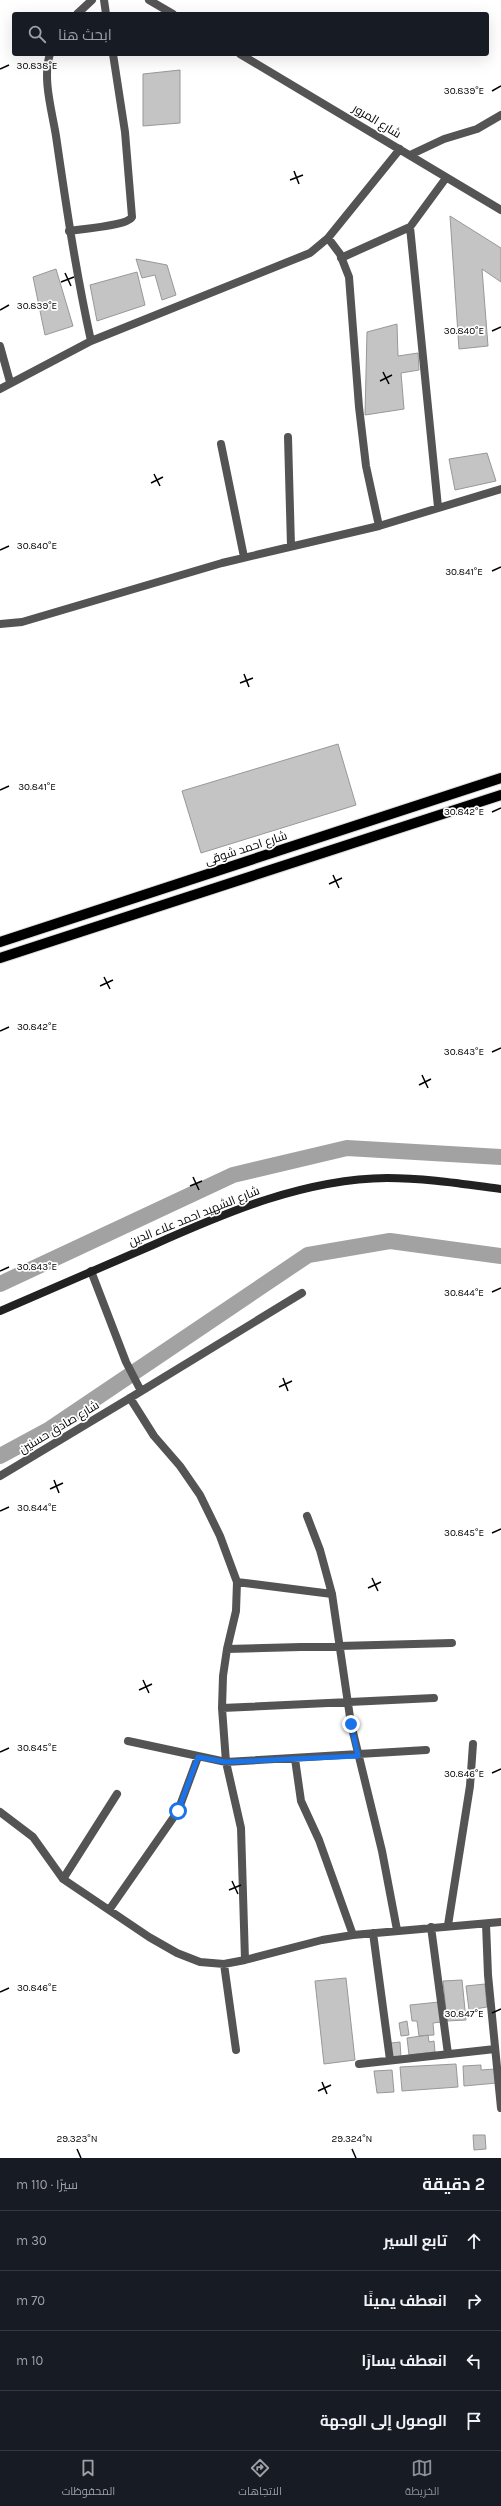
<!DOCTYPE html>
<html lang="ar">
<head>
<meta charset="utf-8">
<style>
	:root { --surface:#171b24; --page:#242831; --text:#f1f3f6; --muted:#9ea1a6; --line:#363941; --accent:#8c9099 }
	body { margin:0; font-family:Karla,Cairo,sans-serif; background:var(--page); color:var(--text); direction:rtl }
	.stop { position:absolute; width:12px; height:12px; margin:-9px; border:3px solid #1a73e8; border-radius:50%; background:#fff }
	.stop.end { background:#1a73e8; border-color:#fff; box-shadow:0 1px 4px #0008 }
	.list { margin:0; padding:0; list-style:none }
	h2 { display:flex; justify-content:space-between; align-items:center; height:52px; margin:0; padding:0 16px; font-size:17px }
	h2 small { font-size:13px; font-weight:400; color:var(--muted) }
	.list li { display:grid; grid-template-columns:26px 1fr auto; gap:12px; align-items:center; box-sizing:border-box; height:60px; padding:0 16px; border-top:1px solid var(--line) }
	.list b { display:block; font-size:15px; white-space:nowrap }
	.list em { font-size:13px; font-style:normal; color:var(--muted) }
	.icon { flex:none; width:22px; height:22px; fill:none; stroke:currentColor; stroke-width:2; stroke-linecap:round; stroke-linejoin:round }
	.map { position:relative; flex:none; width:501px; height:2158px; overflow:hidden; direction:ltr }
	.search { position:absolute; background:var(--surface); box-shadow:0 4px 16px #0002; left:12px; right:12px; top:12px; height:44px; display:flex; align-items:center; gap:10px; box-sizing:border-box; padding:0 14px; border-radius:4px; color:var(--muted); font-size:15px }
	.sheet { height:292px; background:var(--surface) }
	nav { display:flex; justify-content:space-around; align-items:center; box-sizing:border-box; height:56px; border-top:1px solid var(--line); background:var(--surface); font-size:11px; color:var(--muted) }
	nav a { display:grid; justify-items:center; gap:2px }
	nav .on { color:var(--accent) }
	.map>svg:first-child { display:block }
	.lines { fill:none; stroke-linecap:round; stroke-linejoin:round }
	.canal { stroke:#a2a2a2; stroke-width:16 }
	.building { fill:#c4c4c4; stroke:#989898 }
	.primary-casing { stroke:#dbdbdb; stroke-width:12 }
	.minor { stroke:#545454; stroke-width:8 }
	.tertiary { stroke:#545454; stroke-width:8 }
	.secondary { stroke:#212121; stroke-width:8 }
	.primary { stroke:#000; stroke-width:10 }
	.route { stroke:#1a73e8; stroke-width:5 }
	.ticks { fill:none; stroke:#000; stroke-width:1.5 }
	.labels { text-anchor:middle; stroke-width:3.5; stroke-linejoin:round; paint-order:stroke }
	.street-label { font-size:12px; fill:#000; stroke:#fff }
	.ticks-label { font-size:10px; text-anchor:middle; fill:#000; stroke:#fff; stroke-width:3.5; stroke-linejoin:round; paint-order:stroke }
</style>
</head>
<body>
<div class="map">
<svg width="501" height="2158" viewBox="0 0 501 2158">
	<rect width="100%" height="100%" fill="#fff"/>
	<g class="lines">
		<!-- canal -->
		<path class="canal" d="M0,1284L233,1175L347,1148L501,1157
			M0,1456L50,1429L308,1255L390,1241L501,1256"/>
	</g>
	<!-- building -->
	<path class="building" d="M180,70V123L143,126V74Z
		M450,216L501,248V282L482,269L488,346L459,349Z
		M136,259L167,265L176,295L162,300L155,275L142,278Z
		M56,269L73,326L45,335L33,277Z
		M137,272L145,305L97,321L90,285Z
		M397,324L398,356L418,353L419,370L401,373L404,409L365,415L367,332Z
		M487,453L496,481L455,490L449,459Z
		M338,744L356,805L201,853L182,791Z
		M346,1978L355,2060L324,2064L315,1981Z
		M462,1980L466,2020L447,2021L443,1981Z
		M485,1984L487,2007L469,2010L466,1986Z
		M439,2002L441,2022L433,2023L434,2035L419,2036L417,2021H412L410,2005Z
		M407,2021L409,2035L401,2036L399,2023Z
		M428,2035L429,2042L434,2041L435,2052L409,2055L407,2038Z
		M400,2042L401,2057L392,2058L391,2043Z
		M456,2064L458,2087L402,2091L400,2067Z
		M481,2065V2070L495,2069L497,2083L464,2086L463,2066Z
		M392,2070L394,2092L377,2093L374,2071Z
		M473,2135H485L486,2149L474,2150Z"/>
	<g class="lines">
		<defs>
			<path id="primary" d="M0,942L501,778
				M0,958L501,795"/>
		</defs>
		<!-- primary casing -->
		<use href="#primary" class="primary-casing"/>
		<!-- minor -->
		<path class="minor" d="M104,0L106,14
			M149,0L173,14
			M77,14L92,0
			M50,54C42,78 52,111 56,136C66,205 76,273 91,341
			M240,54L501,210
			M410,155L444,139L477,129L501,115
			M69,231C81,229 127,226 132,217L125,132L113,54
			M328,238L340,254L349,277L359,407L366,466L379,526
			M341,258L410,227
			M0,346L10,382
			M0,389L91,341L310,253L328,238L400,149
			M288,437L291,546
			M221,444L244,557
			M438,507L410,227L446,178
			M0,624L22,622L222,563L379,526L501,489
			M91,1271L126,1362L141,1391
			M307,1516L320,1550L332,1594L351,1724L382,1851L397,1930
			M237,1582L332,1594
			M227,1649L452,1643
			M222,1708L434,1698
			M128,1741L226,1762L426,1750
			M295,1759L301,1801L319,1840L353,1935
			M0,1812L33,1837L63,1879L149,1937L177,1953L200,1962L224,1964L245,1960L322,1940L353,1935L501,1922
			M63,1879L117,1794
			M109,1910L178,1811L198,1757
			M486,1924L488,1975L501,2108
			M448,1925L470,1786L473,1744
			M431,1927L448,2054
			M373,1933L390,2060
			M245,1960L241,1828L226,1762L222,1708L223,1676L227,1649L236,1611L237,1582L220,1536L200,1495L180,1466L154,1436L130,1398L302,1293
			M224,1964L236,2050
			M359,2064L495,2049"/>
		<!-- tertiary -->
		<path class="tertiary" d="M0,1476L130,1398"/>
		<!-- secondary -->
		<path class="secondary" d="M0,1311C51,1289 102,1267 153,1245C227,1212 304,1179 387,1178C425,1178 463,1184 501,1189"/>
		<!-- primary -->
		<use href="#primary" class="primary"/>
	</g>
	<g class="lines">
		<!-- route -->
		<path class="route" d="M178,1811L198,1757L226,1762L358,1756L351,1724"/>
	</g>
	<!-- ticks -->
	<path class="ticks" d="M0,69L9,65M492,91L501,86M294,171L299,184M290,180L303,175M65,273L71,286M61,282L74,277M0,310L9,305M492,331L501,327M383,372L389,384M380,381L392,375M154,474L160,486M151,483L163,477M0,550L9,546M492,571L501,567M244,674L249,687M240,683L253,678M0,790L9,786M492,812L501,808M333,875L339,888M329,884L342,878M104,977L110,989M100,986L113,980M0,1031L9,1027M492,1052L501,1048M422,1075L428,1088M419,1085L431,1079M193,1177L199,1190M190,1186L202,1181M0,1271L9,1267M492,1292L501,1288M283,1378L288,1391M279,1387L292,1381M54,1480L59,1493M50,1489L63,1483M0,1511L9,1507M492,1533L501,1529M372,1578L378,1591M368,1588L381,1582M143,1680L149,1693M139,1690L152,1684M0,1752L9,1748M492,1773L501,1769M232,1881L238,1894M229,1890L241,1885M0,1992L9,1988M492,2013L501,2009M322,2082L327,2094M318,2091L331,2085M77,2149L81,2158M352,2149L356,2158"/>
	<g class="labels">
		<!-- street labels -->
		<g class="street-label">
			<text transform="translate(377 121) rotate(31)" y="4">شارع المرور</text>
			<text transform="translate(246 848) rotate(-18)" y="4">شارع احمد شوقى</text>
			<text transform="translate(194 1216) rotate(-22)" y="4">شارع الشهيد احمد علاء الدين</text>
			<text transform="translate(59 1427) rotate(-31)" y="4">شارع صادق حسنين</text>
		</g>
	</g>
	<g class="ticks-label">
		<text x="37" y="69">30.838°E</text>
		<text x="464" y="94">30.839°E</text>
		<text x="37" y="309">30.839°E</text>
		<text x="464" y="334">30.840°E</text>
		<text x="37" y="549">30.840°E</text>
		<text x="464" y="575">30.841°E</text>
		<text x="37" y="790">30.841°E</text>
		<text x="464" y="815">30.842°E</text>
		<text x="37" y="1030">30.842°E</text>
		<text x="464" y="1055">30.843°E</text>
		<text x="37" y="1270">30.843°E</text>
		<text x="464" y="1296">30.844°E</text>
		<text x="37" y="1511">30.844°E</text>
		<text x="464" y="1536">30.845°E</text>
		<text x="37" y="1751">30.845°E</text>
		<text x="464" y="1777">30.846°E</text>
		<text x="37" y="1991">30.846°E</text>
		<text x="464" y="2017">30.847°E</text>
		<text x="77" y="2142">29.323°N</text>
		<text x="352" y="2142">29.324°N</text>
	</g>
</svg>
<div class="stop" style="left:178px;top:1811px"></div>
<div class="stop end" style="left:351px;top:1724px"></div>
<div class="search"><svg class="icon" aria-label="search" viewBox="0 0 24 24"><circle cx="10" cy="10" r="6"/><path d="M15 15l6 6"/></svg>ابحث هنا</div>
</div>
<section class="sheet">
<h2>2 دقيقة<small>سيرًا · 110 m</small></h2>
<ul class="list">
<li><svg class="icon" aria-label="ahead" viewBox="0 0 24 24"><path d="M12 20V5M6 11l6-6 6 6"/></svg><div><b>تابع السير</b></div><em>30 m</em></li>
<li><svg class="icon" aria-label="right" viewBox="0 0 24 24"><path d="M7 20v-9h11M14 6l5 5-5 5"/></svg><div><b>انعطف يمينًا</b></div><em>70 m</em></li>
<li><svg class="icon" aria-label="left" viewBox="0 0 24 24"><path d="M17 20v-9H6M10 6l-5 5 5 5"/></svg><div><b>انعطف يسارًا</b></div><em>10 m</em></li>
<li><svg class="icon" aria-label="arrive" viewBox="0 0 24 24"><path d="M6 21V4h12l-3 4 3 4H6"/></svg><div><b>الوصول إلى الوجهة</b></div></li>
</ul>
</section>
<nav>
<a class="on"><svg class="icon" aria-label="map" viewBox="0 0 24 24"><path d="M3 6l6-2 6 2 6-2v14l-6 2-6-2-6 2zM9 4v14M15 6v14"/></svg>الخريطة</a>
<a><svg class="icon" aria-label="directions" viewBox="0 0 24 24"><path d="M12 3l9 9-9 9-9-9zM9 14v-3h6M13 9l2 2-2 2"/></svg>الاتجاهات</a>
<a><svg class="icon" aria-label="saved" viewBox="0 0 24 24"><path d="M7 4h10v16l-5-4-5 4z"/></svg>المحفوظات</a>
</nav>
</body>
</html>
